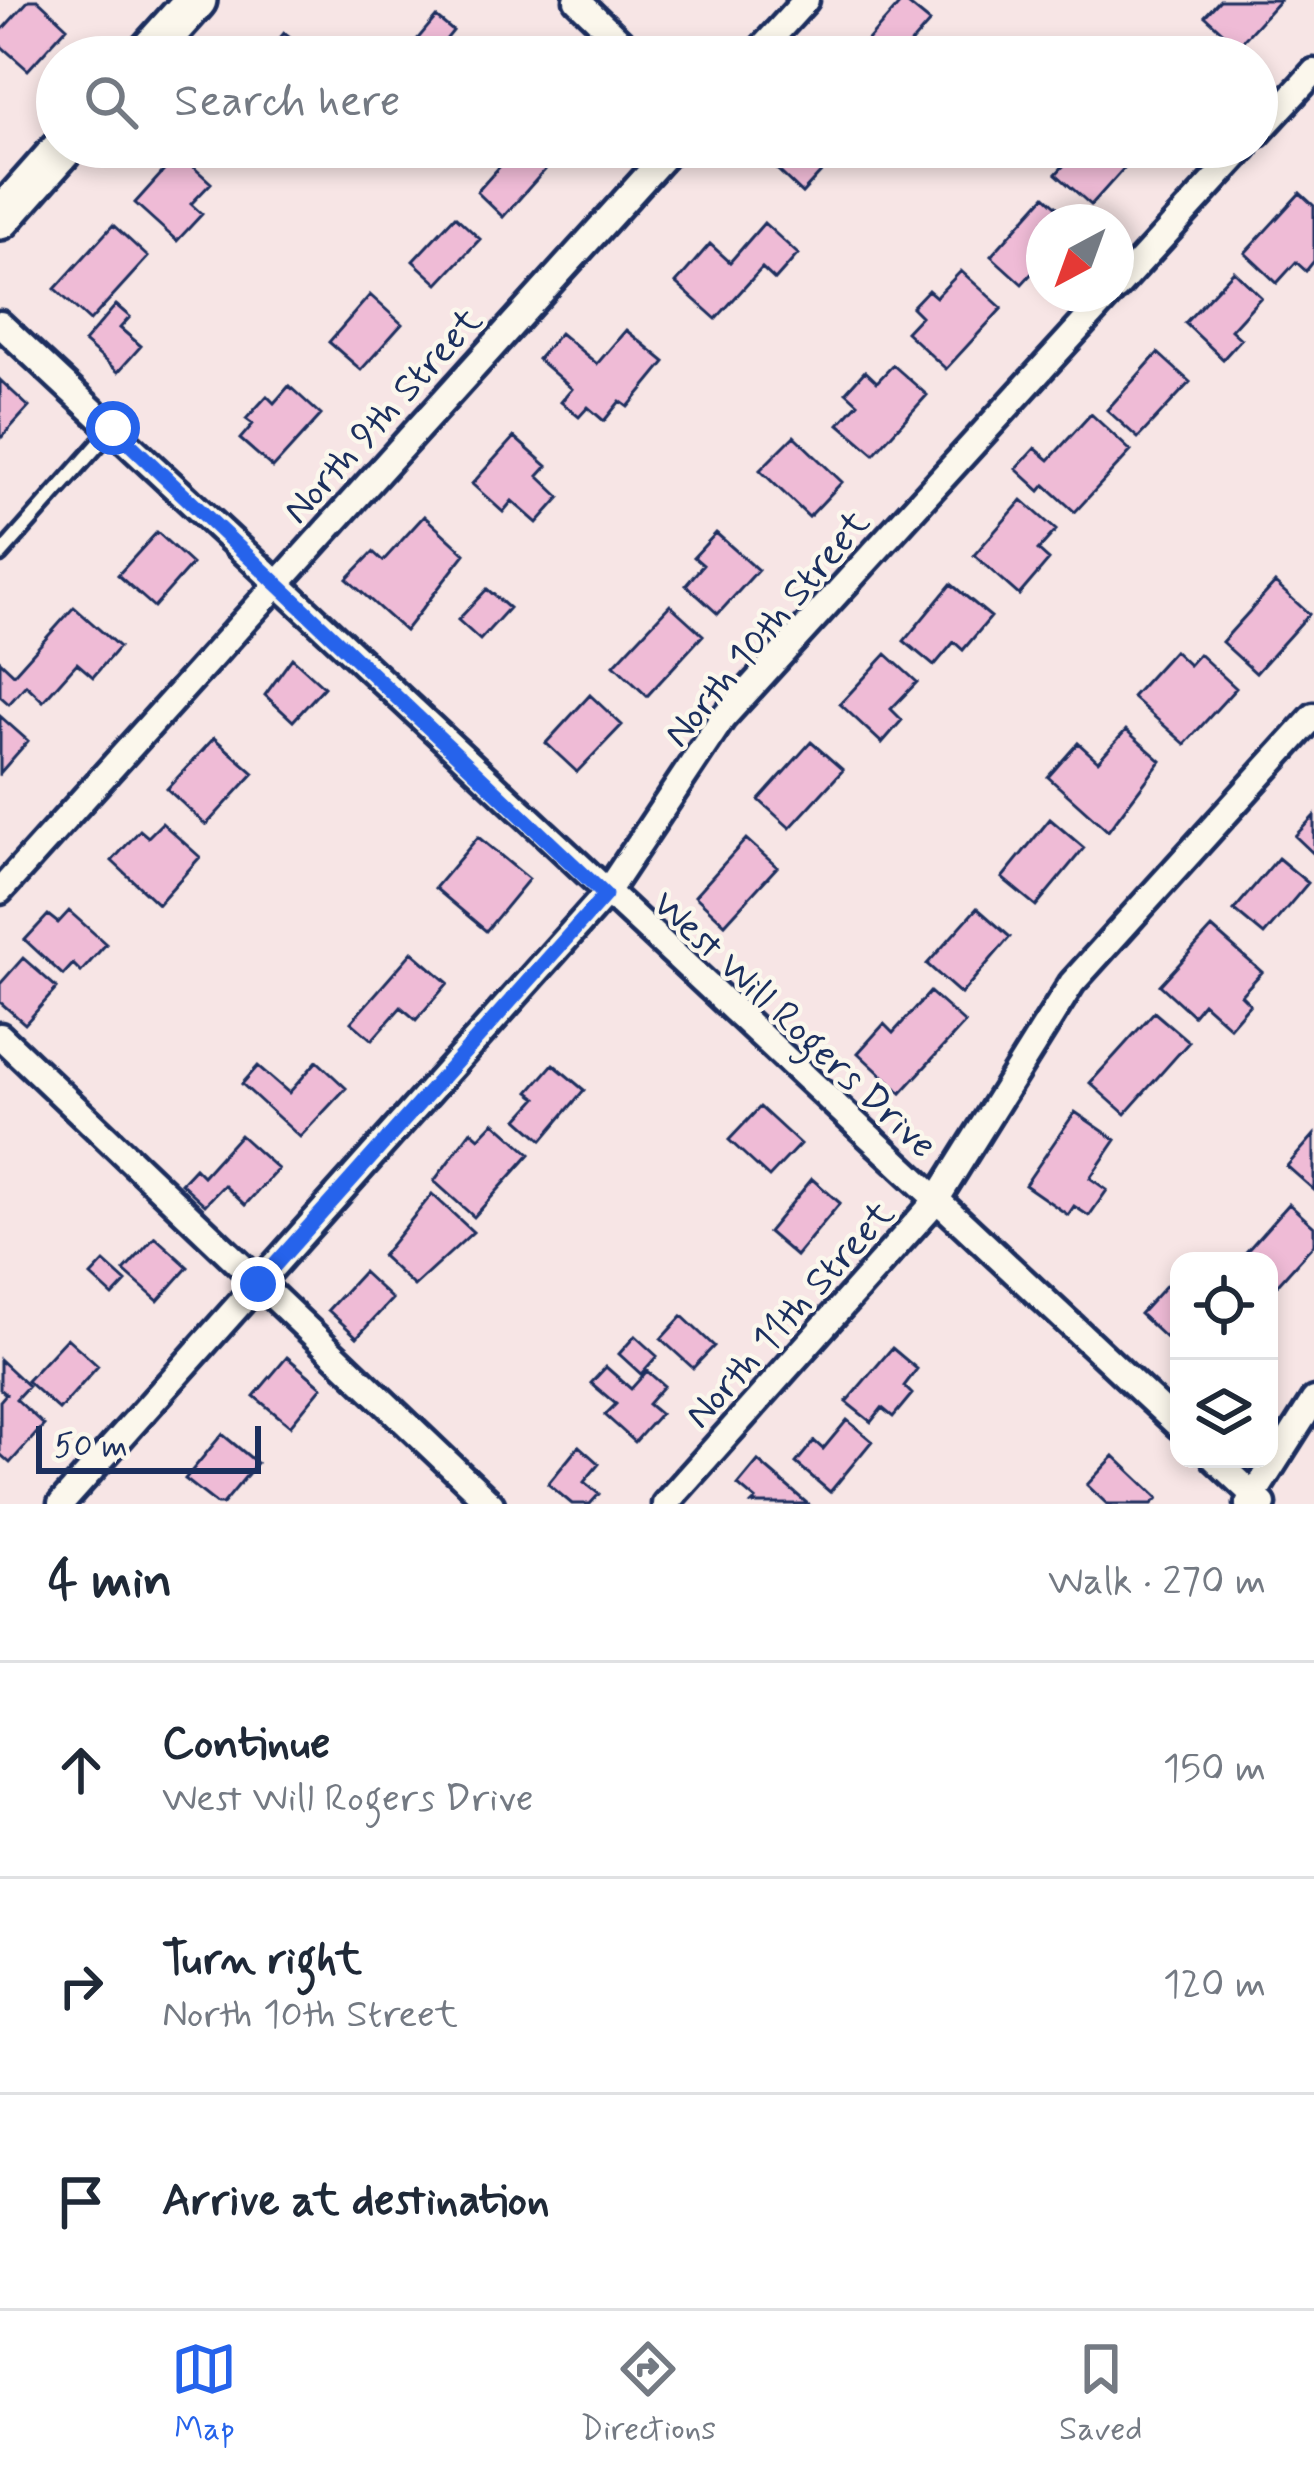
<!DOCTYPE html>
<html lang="en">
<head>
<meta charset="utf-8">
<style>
	:root { --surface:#fff; --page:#f2f2f3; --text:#1f2937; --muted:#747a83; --line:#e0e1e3; --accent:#2563eb }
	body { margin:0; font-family:Mynerve,sans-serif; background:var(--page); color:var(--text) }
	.controls { position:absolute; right:36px; bottom:36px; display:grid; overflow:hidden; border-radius:24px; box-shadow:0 6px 18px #0003 }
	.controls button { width:108px; height:108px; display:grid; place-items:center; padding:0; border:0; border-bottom:3px solid var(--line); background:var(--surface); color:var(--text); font:60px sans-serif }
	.compass { position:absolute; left:1026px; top:204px; width:108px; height:108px; border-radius:50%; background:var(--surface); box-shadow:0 6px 18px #0003; rotate:221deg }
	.scale { position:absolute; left:36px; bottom:30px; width:225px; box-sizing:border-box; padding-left:12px; border:6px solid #1b2f5e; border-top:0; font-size:33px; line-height:42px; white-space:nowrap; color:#1b2f5e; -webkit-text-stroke:9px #fbf7ec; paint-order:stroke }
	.stop { position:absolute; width:36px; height:36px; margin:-27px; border:9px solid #2563eb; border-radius:50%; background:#fff }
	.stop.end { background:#2563eb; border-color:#fff; box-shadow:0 3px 12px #0008 }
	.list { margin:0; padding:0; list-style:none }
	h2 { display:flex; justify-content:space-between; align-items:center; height:156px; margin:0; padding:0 48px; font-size:51px }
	h2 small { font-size:39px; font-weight:400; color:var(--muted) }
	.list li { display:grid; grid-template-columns:78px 1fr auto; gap:36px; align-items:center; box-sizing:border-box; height:216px; padding:0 48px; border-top:3px solid var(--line) }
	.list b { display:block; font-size:45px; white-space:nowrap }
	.list p { margin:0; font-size:39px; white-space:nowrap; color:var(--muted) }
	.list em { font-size:39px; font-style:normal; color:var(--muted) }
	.icon { flex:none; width:66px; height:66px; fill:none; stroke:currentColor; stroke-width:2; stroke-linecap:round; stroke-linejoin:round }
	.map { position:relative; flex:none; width:1314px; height:1504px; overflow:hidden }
	.search { position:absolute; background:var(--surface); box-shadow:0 6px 18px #0003; left:36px; right:36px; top:36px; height:132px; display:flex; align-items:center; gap:30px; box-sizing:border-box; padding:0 42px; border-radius:66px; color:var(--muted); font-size:45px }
	.sheet { height:804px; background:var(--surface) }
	nav { display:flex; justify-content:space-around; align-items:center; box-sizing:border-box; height:168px; border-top:3px solid var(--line); background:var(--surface); font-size:33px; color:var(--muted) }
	nav a { display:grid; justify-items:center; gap:6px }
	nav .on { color:var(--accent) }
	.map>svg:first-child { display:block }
	.building { fill:#efbbd6; stroke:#1b2f5e; stroke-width:3 }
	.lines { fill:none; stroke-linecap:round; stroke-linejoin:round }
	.lane-casing { stroke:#1b2f5e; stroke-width:21 }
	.street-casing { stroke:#1b2f5e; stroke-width:33 }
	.primary-casing { stroke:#1b2f5e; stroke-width:48 }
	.lane { stroke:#fbf7ec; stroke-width:12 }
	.street { stroke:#fbf7ec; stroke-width:24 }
	.primary { stroke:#fbf7ec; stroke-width:39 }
	.route { stroke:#2563eb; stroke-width:15 }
	.labels { text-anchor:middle; stroke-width:9; stroke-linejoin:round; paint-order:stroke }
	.street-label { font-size:39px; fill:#1b2f5e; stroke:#fbf7ec }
</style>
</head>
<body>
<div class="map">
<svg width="1314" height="1504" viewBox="0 0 1314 1504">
	<rect width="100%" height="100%" fill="#f7e5e5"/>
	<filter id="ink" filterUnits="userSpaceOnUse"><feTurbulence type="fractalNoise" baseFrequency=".00833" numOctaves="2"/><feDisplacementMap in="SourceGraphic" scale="24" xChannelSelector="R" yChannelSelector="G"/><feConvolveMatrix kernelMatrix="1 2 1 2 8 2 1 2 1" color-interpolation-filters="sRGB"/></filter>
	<g filter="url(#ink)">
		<!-- building -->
		<path class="building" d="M29,0H38L67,27L28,70L0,45V32Z
			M903,0L930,22L899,57H853Z
			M1220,0H1280L1238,46L1205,16Z
			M436,17L453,31L432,57H409L405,54Z
			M284,33L313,57H264Z
			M1191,37L1214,57H1174Z
			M517,147L545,170L503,217L477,192Z
			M769,147H823L834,158L802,193L762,155Z
			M1075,147H1143L1091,205L1056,174L1078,150Z
			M179,154L211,183L191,204L202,214L177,241L135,203Z
			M1300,193L1314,206V261L1306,271L1296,262L1277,283L1245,253Z
			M1045,196L1074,222H1044V260L1022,284L991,256Z
			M455,216L480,239L438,284L413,261Z
			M764,223L798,254L775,280L762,268L716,319L676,283L710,244L730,262Z
			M113,225L148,257L90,321L55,289Z
			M961,271L1002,308L946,369L906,332L921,316L912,307L928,290L936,297Z
			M1234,271L1261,297L1231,330L1241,339L1223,359L1185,323Z
			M370,295L402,324L361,370L329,342Z
			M116,305L130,317L120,328L141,346L118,372L84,342Z
			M626,330L665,362L628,407L620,401L604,421L588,407L579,417L561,402L572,389L538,359L560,333L597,364Z
			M1158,353L1190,382L1138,438L1107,410Z
			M893,365L927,395L874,454L839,424L858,403L846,392L865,371L877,382Z
			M0,380L29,407L0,439Z
			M289,386L321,415L273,468L240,439L253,424L246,419L267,396L274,403Z
			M1091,414L1131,451L1075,512L1045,485L1040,491L1016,469L1035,448L1049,460Z
			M794,436L842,482L809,517L760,470Z
			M514,437L547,466L538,476L560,497L537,523L512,501L503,512L472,484Z
			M1022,500L1056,530L1038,550L1049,560L1019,595L974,555Z
			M424,516L465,554L405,631L347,579L373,552L383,561Z
			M157,532L192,564L154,607L118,575Z
			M716,533L758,570L718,614L686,585L703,565L694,557Z
			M1275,583L1309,614L1256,673L1222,642Z
			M951,584L991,617L963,650L954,642L934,666L904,641Z
			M487,589L509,608L480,640L458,620Z
			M670,605L703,635L647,696L614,665Z
			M74,607L119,647L93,677L77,663L43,701L26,685L9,704L0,696V661L14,674Z
			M1174,651L1189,665L1199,654L1236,688L1185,744L1132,697Z
			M886,654L917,682L891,709L902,720L882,743L840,704Z
			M292,658L324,687L293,721L265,695Z
			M590,695L622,725L577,772L546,743Z
			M0,716L28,741L0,773Z
			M1126,730L1161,761L1108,831L1048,777L1078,743L1098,761Z
			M214,738L254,773L206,825L167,789Z
			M811,742L843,770L790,828L759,800Z
			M1314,816V854L1295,836Z
			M1050,819L1084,848L1036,906L1002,878Z
			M162,823L200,857L158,904L112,861L140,830L148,837Z
			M478,837L529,879L486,931L435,888Z
			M746,839L777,867L725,924L695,896Z
			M1278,858L1308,883L1264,935L1234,910Z
			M977,908L1010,937L961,994L927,964Z
			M69,911L106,944L81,972L73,964L63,975L25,940L48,915L58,923Z
			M1212,928L1262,972L1241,995L1250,1004L1230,1027L1203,1003L1193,1015L1160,985Z
			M412,952L448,983L416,1020L401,1007L372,1040L351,1022Z
			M23,958L57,988L25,1024L0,1002V984Z
			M930,992L965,1023L901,1093L858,1053L884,1024L893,1033Z
			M1154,1012L1189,1042L1125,1114L1090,1083Z
			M317,1061L346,1088L300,1137L242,1084L258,1066L289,1093Z
			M553,1064L584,1090L542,1140L518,1119L537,1098L529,1092Z
			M760,1107L800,1144L769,1177L729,1140Z
			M1075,1112L1116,1140L1090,1178L1107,1190L1089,1216L1074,1206L1068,1215L1025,1185Z
			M494,1122L530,1154L474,1217L434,1181L471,1131L479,1138Z
			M240,1135L278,1169L245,1205L224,1185L205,1205L181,1183L195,1168L203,1176Z
			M1314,1135V1190L1287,1166Z
			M812,1179L840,1203L796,1256L768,1232Z
			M432,1194L473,1232L414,1286L382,1256Z
			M1289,1204L1314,1227V1244L1269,1294V1261H1238Z
			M155,1237L188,1267L158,1301L124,1271Z
			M104,1262L126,1282L113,1296L91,1276Z
			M363,1272L392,1299L357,1337L328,1310Z
			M1170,1281L1179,1289V1350L1140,1314Z
			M682,1316L714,1346L693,1368L661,1339Z
			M635,1336L657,1356L641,1374L619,1354Z
			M67,1338L98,1366L59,1410L27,1381Z
			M892,1348L917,1369L904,1386L912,1394L893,1417L882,1408L871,1422L846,1402Z
			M287,1357L322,1387L290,1426L254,1396Z
			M0,1360L28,1386L16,1399L44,1425L10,1463L0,1454V1401L6,1394L0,1389Z
			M606,1367L631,1389L647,1371L664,1386L648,1404L660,1414L635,1442L605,1415L616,1404L591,1383Z
			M847,1420L872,1441L830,1492L796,1463L814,1441L823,1449Z
			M222,1434L257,1463L223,1504H217L185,1479Z
			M579,1446L599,1464L584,1482L599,1494L590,1504H572L548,1484Z
			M1114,1456L1158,1498L1152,1504H1107L1087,1485Z
			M758,1461L808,1504H752L756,1500L738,1485Z"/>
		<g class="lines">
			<defs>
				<path id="lane" d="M0,555L113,428"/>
				<path id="street" d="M577,0L636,57
					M754,57L806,0
					M1257,134L1314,72
					M1116,288L1245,147
					M0,324L1179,1426
					M0,891L673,147
					M0,1036L491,1504
					M1215,1459L1263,1504
					M61,1504L605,895L722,719L1110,294
					M665,1504L935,1202L1072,983L1314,716
					M1248,1504L1314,1400"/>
				<path id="primary" d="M145,57L196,0
					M0,219L64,147"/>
			</defs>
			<!-- lane casing -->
			<use href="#lane" class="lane-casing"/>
			<!-- street casing -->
			<use href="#street" class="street-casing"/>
			<!-- primary casing -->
			<use href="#primary" class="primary-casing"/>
			<!-- lane -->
			<use href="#lane" class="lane"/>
			<!-- street -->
			<use href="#street" class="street"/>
			<!-- primary -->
			<use href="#primary" class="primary"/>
		</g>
	</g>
	<g class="lines" filter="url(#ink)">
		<!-- route -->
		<path class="route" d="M113,428L605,895L258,1284"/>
	</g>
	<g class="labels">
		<!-- street labels -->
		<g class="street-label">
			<text transform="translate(381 414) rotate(-48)" y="14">North 9th Street</text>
			<text transform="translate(765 627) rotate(-50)" y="14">North 10th Street</text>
			<text transform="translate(796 1023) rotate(43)" y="14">West Will Rogers Drive</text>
			<text transform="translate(788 1313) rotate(-48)" y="14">North 11th Street</text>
		</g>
	</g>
</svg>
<div class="controls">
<button><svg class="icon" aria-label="locate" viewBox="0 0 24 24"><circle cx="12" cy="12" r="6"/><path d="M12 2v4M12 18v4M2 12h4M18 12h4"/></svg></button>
<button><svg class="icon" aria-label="layers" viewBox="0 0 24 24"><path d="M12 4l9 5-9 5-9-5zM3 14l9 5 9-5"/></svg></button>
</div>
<svg class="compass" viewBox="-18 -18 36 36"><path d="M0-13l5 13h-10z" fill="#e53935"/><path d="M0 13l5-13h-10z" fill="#747a83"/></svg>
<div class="scale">50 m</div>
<div class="stop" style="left:113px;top:428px"></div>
<div class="stop end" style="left:258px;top:1284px"></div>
<div class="search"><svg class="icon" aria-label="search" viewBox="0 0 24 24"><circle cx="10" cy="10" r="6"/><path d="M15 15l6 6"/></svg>Search here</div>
</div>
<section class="sheet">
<h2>4 min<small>Walk · 270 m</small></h2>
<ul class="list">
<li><svg class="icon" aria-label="ahead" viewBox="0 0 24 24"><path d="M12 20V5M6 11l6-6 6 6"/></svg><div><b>Continue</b><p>West Will Rogers Drive</p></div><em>150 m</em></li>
<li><svg class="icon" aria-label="right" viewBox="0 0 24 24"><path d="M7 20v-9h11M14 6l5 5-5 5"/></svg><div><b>Turn right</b><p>North 10th Street</p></div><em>120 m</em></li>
<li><svg class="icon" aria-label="arrive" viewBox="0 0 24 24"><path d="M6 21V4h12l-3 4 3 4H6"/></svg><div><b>Arrive at destination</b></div></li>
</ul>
</section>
<nav>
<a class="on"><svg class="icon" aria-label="map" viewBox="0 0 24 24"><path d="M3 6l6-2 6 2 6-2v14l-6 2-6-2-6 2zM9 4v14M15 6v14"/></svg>Map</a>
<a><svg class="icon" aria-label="directions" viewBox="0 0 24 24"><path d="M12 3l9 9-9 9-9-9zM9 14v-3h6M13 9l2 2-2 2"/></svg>Directions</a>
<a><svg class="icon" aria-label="saved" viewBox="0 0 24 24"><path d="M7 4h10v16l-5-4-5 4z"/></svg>Saved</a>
</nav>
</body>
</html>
